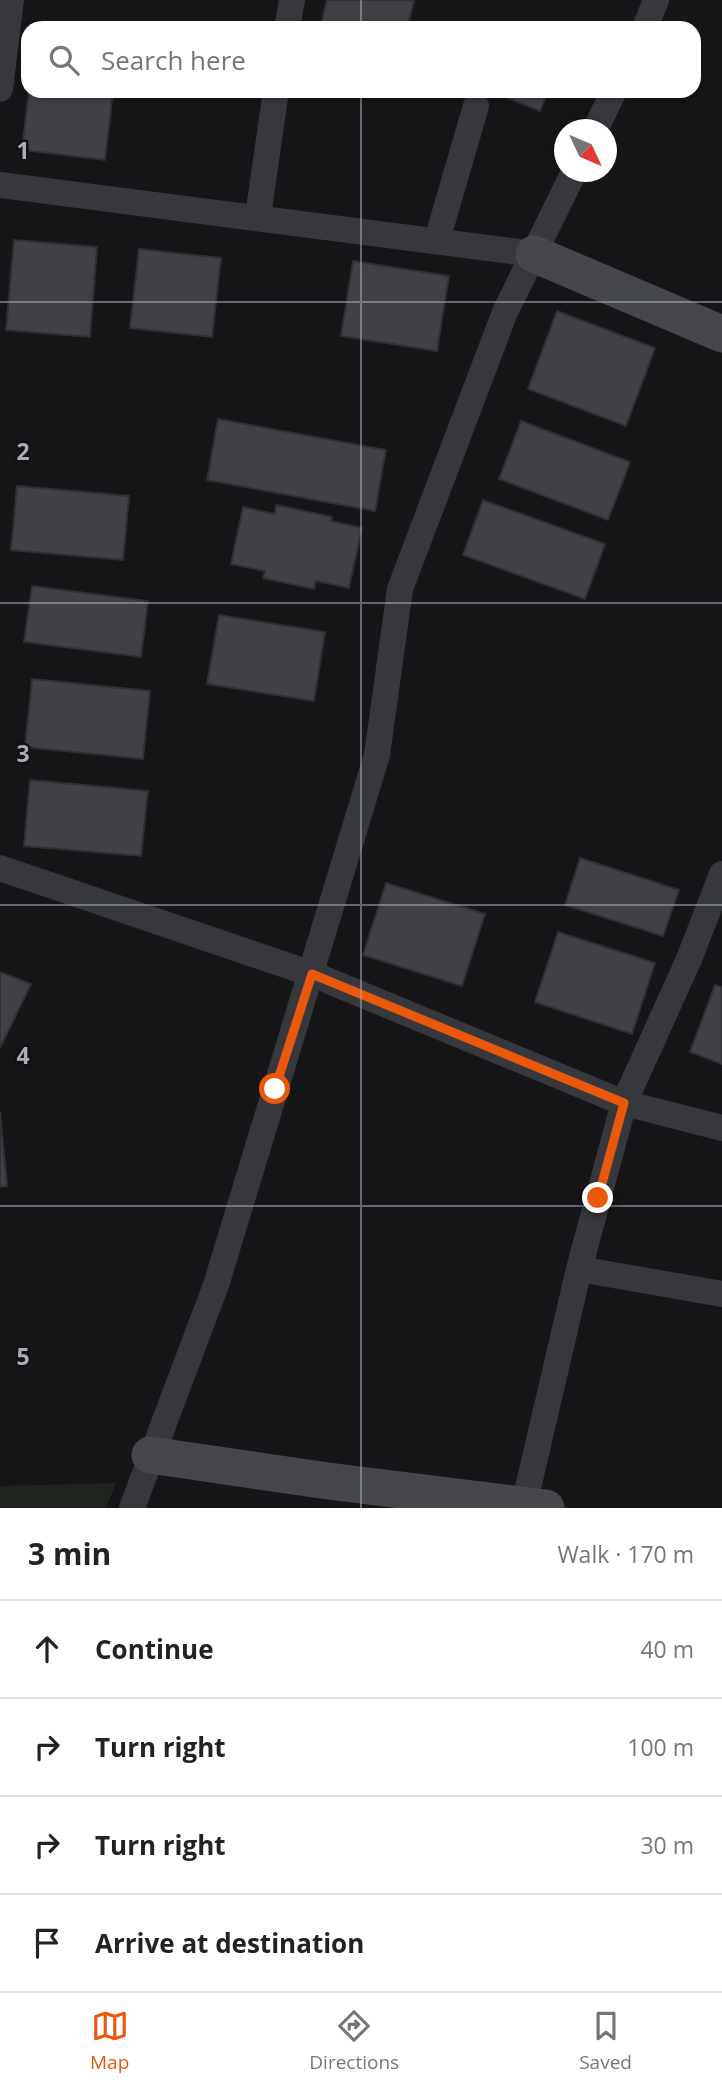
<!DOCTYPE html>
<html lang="en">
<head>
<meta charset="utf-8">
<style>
	:root { --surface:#fff; --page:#f2f2f2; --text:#222; --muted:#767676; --line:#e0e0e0; --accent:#ea580c }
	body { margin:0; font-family:"Open Sans",sans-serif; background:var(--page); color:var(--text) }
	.compass { position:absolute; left:554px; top:119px; width:63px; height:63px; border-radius:50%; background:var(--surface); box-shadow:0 2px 5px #0004; rotate:134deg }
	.stop { position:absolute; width:21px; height:21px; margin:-16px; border:5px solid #ea580c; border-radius:50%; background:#fff }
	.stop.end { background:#ea580c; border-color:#fff; box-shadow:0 2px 7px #0008 }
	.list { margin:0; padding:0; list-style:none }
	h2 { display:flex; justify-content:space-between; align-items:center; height:91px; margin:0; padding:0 28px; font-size:30px }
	h2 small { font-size:23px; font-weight:400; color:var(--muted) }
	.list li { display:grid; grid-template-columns:46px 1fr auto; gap:21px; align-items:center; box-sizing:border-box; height:98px; padding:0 28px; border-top:2px solid var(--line) }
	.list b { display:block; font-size:26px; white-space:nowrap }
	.list em { font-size:23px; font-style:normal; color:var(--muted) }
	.icon { flex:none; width:38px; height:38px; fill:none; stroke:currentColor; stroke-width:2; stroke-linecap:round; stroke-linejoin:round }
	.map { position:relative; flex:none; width:722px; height:1508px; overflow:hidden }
	.search { position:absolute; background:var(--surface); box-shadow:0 2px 5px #0004; left:21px; right:21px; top:21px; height:77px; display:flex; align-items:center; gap:18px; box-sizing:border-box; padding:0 24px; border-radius:21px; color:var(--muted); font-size:26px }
	.sheet { height:483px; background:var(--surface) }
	nav { display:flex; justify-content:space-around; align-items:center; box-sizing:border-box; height:98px; border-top:2px solid var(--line); background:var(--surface); font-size:19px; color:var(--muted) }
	nav a { display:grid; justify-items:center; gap:4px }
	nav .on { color:var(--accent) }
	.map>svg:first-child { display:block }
	.green { fill:#1e261f }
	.building { fill:#404145; stroke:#303034; stroke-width:2 }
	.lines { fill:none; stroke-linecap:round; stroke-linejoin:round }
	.street { stroke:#37383d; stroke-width:26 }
	.secondary { stroke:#45474d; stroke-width:37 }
	.route { stroke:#ea580c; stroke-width:9 }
	.grid { fill:none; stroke:#a8adb8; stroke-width:2; stroke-opacity:0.55 }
	.grid-label { font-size:23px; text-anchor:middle; font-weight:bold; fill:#a8adb8; stroke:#111113; stroke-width:5; stroke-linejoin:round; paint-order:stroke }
</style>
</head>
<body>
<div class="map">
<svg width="722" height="1508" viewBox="0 0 722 1508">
	<rect width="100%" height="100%" fill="#161618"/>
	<!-- green -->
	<path class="green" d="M116,1483L106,1508H0V1486Z"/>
	<!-- building -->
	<path class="building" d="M327,0H409L414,1L407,28H320Z
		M29,91H113L105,160L22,150Z
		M490,91H548L540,111Z
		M14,240L97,247L90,337L6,330Z
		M139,249L221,258L212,337L130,328Z
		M353,261L449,276L437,351L341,336Z
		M557,311L655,348L626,426L528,389Z
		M218,419L386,450L375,511L207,480Z
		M521,421L630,462L608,520L499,479Z
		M17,486L129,496L123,560L11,550Z
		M483,500L605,544L585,599L463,555Z
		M276,505L332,517L331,521L362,528L349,588L316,581L314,589L263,578L265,571L231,564L243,507L275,514Z
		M32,586L148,601L141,657L24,642Z
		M219,615L325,632L314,701L207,684Z
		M32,679L150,691L143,759L25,747Z
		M30,780L148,791L141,856L24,846Z
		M580,858L679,890L663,936L565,905Z
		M386,883L485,914L462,986L363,955Z
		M558,932L655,963L632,1034L535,1002Z
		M0,972L31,984L0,1048Z
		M715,985L722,987V1064L690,1052Z
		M0,1112L7,1186L0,1187Z"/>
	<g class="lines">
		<!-- street -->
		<path class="street" d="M287,28L292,0
			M645,28L656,0
			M0,89L11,0
			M595,130L614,91
			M0,185L534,254
			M258,216L276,91
			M437,240L476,106
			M0,868L312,974L624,1103L722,1128
			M579,1269L722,1294
			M524,1505L579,1269L624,1103L689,959L722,874
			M132,1508L216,1285L377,755L400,589L505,312L574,172"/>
		<!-- secondary -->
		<path class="secondary" d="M534,254L722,334
			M150,1455L328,1481L546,1508"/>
	</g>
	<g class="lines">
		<!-- route -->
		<path class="route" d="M275,1089L312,974L624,1103L598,1198"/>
	</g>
	<!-- grid -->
	<path class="grid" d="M361,0V28M361,91V1508M0,302H722M0,603H722M0,905H722M0,1206H722"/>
	<g class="grid-label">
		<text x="23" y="159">1</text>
		<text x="23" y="460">2</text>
		<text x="23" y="762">3</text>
		<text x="23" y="1064">4</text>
		<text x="23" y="1365">5</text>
	</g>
</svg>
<svg class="compass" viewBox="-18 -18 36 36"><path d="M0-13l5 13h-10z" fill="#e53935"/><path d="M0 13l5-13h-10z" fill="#767676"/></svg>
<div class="stop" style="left:275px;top:1089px"></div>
<div class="stop end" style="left:598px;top:1198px"></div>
<div class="search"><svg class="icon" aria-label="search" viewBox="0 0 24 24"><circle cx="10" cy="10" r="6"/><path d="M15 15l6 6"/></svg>Search here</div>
</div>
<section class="sheet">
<h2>3 min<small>Walk · 170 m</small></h2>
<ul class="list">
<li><svg class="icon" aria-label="ahead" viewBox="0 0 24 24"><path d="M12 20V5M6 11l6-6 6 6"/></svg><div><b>Continue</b></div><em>40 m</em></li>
<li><svg class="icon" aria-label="right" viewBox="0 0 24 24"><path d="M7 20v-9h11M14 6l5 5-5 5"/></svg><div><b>Turn right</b></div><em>100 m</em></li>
<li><svg class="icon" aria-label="right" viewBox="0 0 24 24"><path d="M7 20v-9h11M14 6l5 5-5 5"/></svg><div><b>Turn right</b></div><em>30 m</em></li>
<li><svg class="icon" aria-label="arrive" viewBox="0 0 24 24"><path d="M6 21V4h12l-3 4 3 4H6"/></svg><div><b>Arrive at destination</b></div></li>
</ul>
</section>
<nav>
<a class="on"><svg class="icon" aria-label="map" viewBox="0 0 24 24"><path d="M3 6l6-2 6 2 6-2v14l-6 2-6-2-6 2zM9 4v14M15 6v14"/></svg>Map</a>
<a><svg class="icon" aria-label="directions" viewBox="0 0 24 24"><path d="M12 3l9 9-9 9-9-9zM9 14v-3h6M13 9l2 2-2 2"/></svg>Directions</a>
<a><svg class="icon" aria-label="saved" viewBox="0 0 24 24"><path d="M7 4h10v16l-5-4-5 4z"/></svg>Saved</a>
</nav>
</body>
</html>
